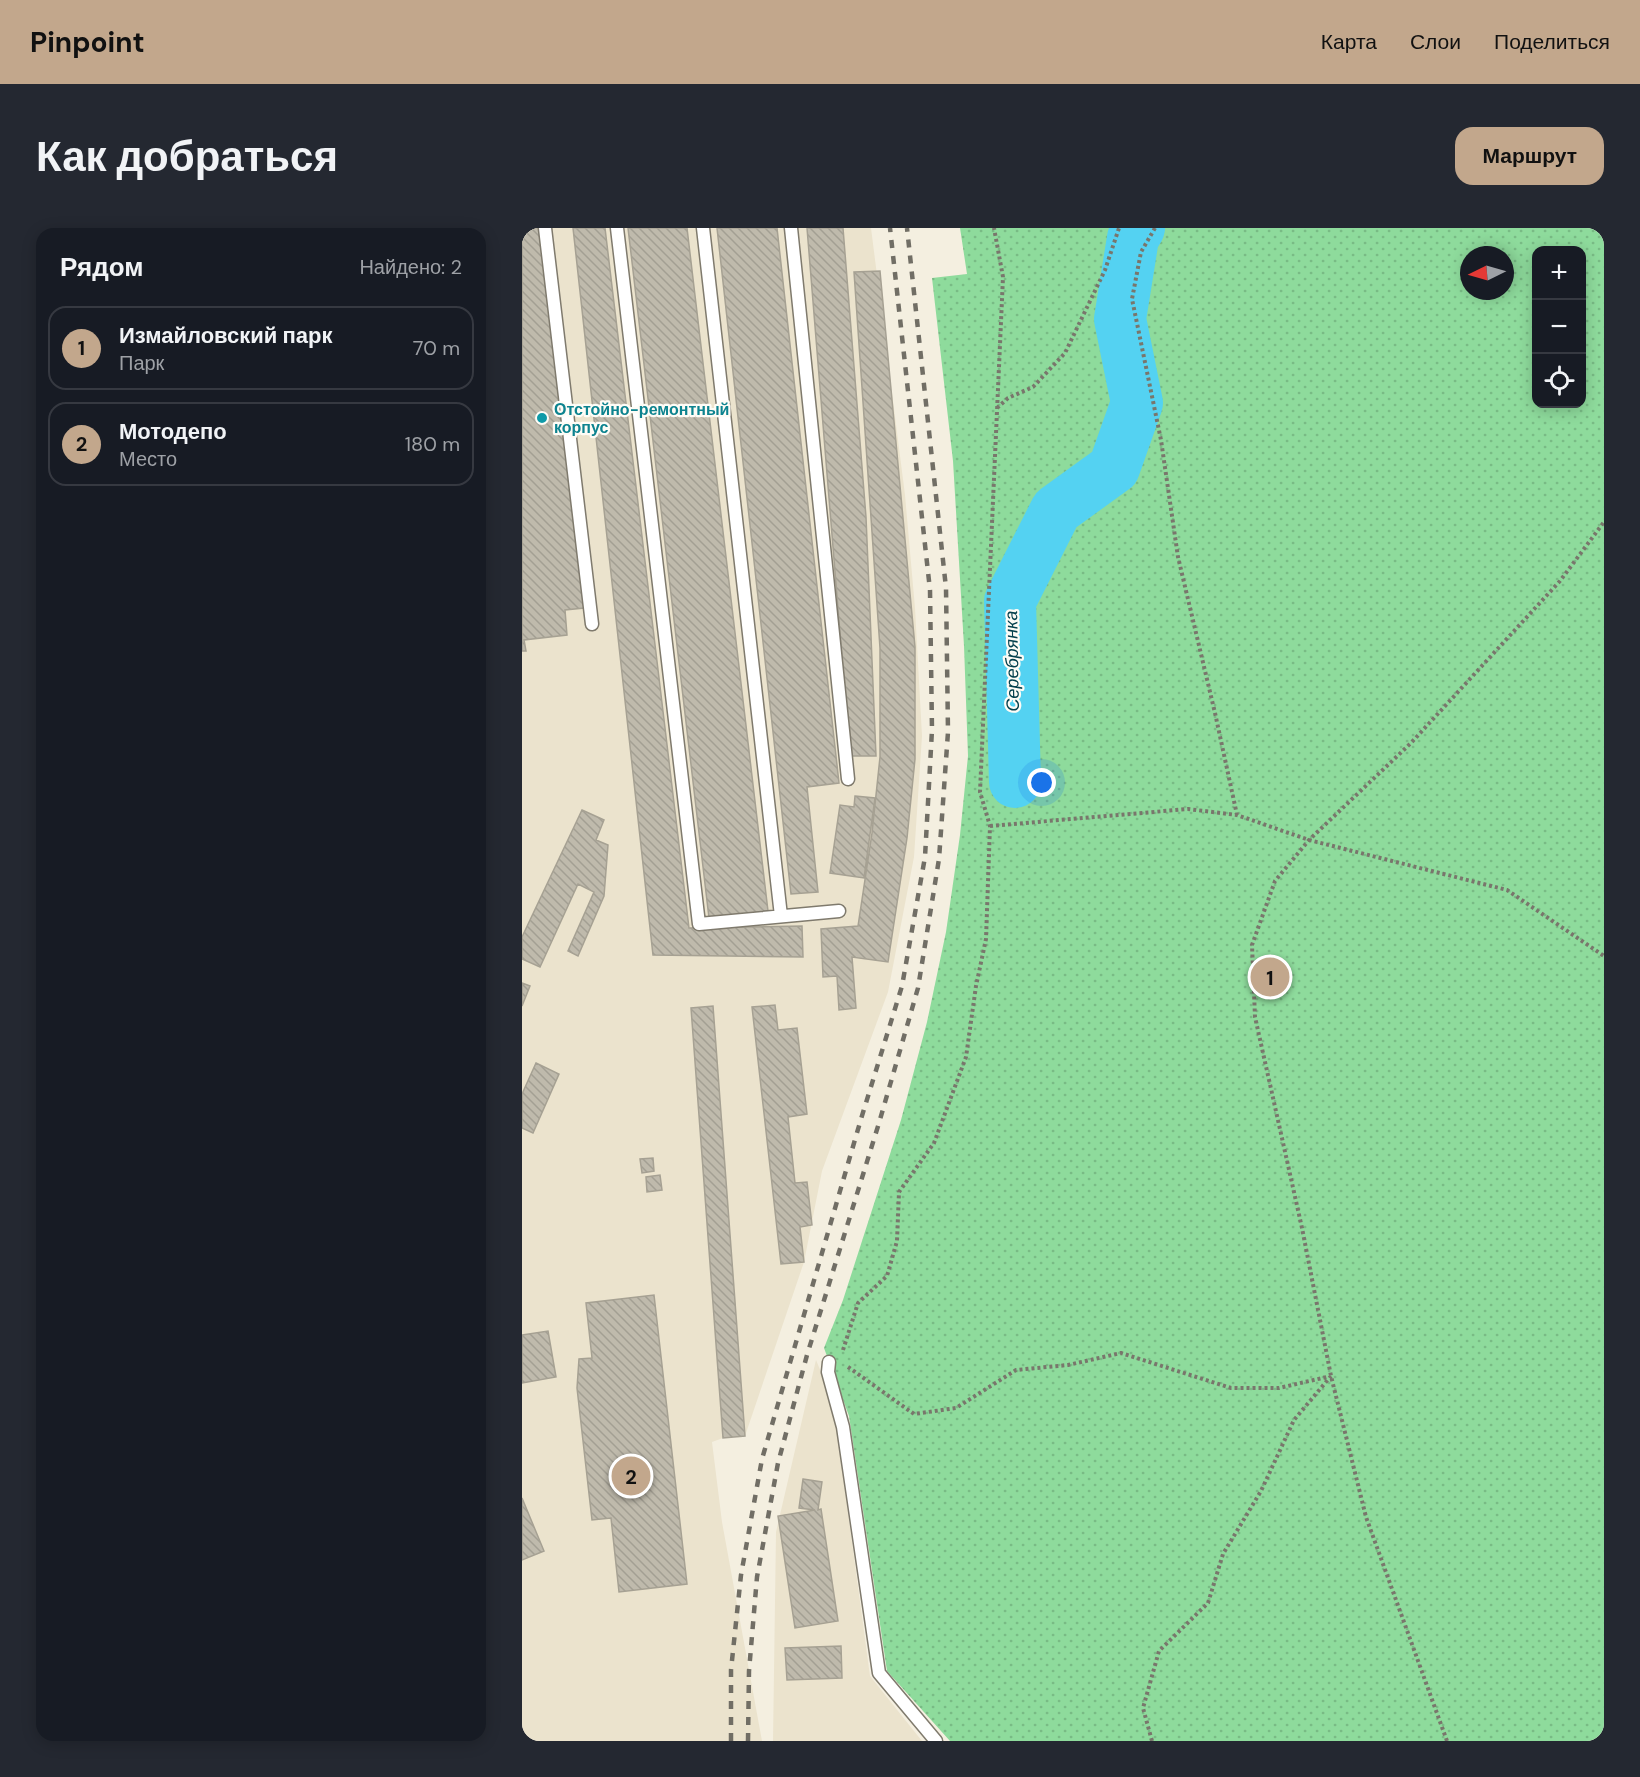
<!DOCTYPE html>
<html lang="ru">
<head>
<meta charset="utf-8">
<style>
	:root { --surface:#171b24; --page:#242831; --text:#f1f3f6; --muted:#9ea1a6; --line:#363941; --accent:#c2a78c }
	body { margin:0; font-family:"DM Sans",sans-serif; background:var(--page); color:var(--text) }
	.controls { position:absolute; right:18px; top:18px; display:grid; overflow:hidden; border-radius:12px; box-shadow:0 3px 15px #0003 }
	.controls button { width:54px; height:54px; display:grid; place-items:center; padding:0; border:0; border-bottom:2px solid var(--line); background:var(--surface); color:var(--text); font:30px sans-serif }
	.compass { position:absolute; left:938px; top:18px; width:54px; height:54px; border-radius:50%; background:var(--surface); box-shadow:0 3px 15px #0003; rotate:265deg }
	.you { position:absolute; left:520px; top:555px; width:21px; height:21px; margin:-15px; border:4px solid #fff; border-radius:50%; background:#1a73e8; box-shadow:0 0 0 9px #1a73e833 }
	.badge { display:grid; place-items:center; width:39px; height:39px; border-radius:50%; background:var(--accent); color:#111; font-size:20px; font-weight:700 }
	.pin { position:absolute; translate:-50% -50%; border:3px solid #fff; box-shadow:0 2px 6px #0006 }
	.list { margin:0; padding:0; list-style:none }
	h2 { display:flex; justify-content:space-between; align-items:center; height:78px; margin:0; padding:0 24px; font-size:26px }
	h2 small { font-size:20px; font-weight:400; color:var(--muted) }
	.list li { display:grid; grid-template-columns:39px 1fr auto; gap:18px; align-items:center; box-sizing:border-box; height:84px; margin:0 12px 12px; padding:0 12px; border:2px solid var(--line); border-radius:18px }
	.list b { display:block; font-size:22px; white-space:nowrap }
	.list p { margin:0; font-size:20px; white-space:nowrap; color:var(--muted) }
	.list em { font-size:20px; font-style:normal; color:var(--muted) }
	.icon { flex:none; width:33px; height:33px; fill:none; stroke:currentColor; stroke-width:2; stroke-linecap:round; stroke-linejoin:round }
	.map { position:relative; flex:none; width:1082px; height:1513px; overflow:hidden; border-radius:18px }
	header { display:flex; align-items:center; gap:36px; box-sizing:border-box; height:84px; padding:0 30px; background:var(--accent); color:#111 }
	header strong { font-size:28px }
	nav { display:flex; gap:33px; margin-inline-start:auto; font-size:21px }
	.intro { display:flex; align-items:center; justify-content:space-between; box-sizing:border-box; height:144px; padding:0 36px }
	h1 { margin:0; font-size:42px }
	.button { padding:15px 27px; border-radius:18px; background:var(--accent); color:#111; font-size:21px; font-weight:700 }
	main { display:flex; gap:36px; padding:0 36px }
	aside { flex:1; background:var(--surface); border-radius:18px; box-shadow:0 3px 15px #0003 }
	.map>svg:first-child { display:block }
	.built { fill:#ebe3cd }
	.park { fill:url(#park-dots); fill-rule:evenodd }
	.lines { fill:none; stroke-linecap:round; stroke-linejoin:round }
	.river { stroke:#54d2f2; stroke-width:52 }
	.building { fill:url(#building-back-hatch); stroke:#a6a193; stroke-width:1.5 }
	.lane-casing { stroke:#7f7a6d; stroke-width:15 }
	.path { stroke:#79766c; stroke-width:4; stroke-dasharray:3 3; stroke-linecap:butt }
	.lane { stroke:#fff; stroke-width:12 }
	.rail { stroke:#716e65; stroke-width:4.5; stroke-dasharray:8 8; stroke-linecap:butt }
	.culture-dot { fill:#0f9aa8; stroke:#fefcf6; stroke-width:2 }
	.labels { text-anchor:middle; stroke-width:4.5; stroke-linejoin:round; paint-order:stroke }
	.culture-label { font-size:16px; font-weight:bold; fill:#0d838f; stroke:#fefcf6; text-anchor:start }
	.water-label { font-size:18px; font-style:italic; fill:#04404d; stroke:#fefcf6 }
</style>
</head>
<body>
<header>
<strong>Pinpoint</strong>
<nav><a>Карта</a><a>Слои</a><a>Поделиться</a></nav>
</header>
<div class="intro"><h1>Как добраться</h1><a class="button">Маршрут</a></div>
<main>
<aside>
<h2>Рядом<small>Найдено: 2</small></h2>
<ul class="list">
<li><span class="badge">1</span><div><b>Измайловский парк</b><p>Парк</p></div><em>70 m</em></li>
<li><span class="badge">2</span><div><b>Мотодепо</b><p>Место</p></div><em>180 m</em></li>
</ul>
</aside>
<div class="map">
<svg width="1082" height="1513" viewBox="0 0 1082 1513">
	<defs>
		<pattern id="park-dots" width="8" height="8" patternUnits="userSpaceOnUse" patternTransform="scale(1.5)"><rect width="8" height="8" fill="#8edb9c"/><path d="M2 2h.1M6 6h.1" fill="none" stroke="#79bb85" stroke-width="1.8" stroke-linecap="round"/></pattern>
		<pattern id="building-back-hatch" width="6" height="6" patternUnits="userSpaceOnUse" patternTransform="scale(1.5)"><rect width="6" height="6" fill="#bfbaac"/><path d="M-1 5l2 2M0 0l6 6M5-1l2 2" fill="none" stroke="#a39f93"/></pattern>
	</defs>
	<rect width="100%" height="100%" fill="#f4efe0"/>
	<!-- built -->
	<path class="built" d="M0,0H349L383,267L393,380L400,508L392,629L366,764L300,943L282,1034L223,1208L201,1210L190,1214L200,1294L240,1513H0Z
		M294,1132L311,1173L348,1448L400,1513H251L254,1304Z"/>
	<!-- park -->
	<path class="park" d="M438,0H1082V1513H428L365,1443L327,1188L302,1120L321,1072L379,892L405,794L424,704L438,607L446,528L442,418L431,233L410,50L445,46ZM1014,22H1060V176H1014ZM947,27H983V63H947Z"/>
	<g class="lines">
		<!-- river -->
		<path class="river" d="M493,554L488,373L534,282L592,240L615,175L598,91L611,10L617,0"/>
	</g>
	<!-- building -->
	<path class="building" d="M0,0H18L62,380L43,382L45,407L2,412L4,423H0Z
		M51,0H83L167,700L280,698L281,729L131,727Z
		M106,0H165L246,683L187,690Z
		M195,0H255L317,555L285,559L296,664L269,666Z
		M285,0H321L344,289L354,528H328Z
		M358,43L393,419V531L385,610L366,734L330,729L334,780L317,782L315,748L301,749L299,701L336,698L350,605L358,529V420L332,44Z
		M333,568L353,570L342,650L308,645L318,577L332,579Z
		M60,582L82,592L74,612L86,617L82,668L56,728L46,723L72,664L56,656L18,739L0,731V709Z
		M0,755L8,758L0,778Z
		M253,777L256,802L275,800L285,886L266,889L273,955L285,954L290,997L278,999L282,1034L259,1036L230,779Z
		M191,778L223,1208L201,1210L169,780Z
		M14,835L37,846L11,905L0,900V866Z
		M131,930L132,943L120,945L118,931Z
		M138,947L140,962L125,964L124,949Z
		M132,1067L165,1356L97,1364L89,1290L70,1292L55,1160L57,1131L70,1130L64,1075Z
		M26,1103L34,1149L0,1155V1107Z
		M281,1251L300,1254L296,1282L299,1281L316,1393L273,1400L256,1288L293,1282L277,1280Z
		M0,1270L22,1323L0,1332Z
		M319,1418L320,1450L265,1452L263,1420Z"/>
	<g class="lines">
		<defs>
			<path id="lane" d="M23,0L70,396
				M95,0L177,696L317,683
				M181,0L259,688
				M269,0L326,551
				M307,1134L306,1144L321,1199L357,1445L414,1513"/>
		</defs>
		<!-- lane casing -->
		<use href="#lane" class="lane-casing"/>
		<!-- path -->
		<path class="path" d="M633,0L619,24L610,71L639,212L656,329L693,485L715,587
			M475,180L486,170L511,159L543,125L583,42L597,0
			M468,598L666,581L715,587L787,612L985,662L1082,728
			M321,1122L336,1075L365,1048L375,1013L377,964L412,915L444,829L454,758L464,711L468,598L458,564L481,49L472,0
			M326,1139L392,1186L434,1180L494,1142L546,1137L599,1125L709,1160H757L809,1148
			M630,1513L621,1480L637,1423L686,1375L701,1326L739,1263L772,1192L809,1148
			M925,1513L844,1289L809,1148L780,1000L733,789L730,717L753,653L787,612L889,515L1038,353L1082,294"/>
		<!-- lane -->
		<use href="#lane" class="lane"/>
		<!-- rail -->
		<path class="rail" d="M209,1513V1442L219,1347L240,1231L339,891L380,758L403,629L410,502L408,362L368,0
			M226,1513L227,1443L235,1349L256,1235L285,1127L357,895L396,760L417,631L426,504L424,360L385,0"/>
	</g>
	<!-- markers -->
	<circle class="culture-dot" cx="20" cy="190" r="6"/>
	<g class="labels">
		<!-- culture labels -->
		<g class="culture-label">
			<text x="32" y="187">Отстойно-ремонтный<tspan x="32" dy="18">корпус</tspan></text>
		</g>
		<!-- water labels -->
		<g class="water-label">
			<text transform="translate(490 433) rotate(-91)" y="6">Серебрянка</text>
		</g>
	</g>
</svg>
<div class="controls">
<button>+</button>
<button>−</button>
<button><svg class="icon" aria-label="locate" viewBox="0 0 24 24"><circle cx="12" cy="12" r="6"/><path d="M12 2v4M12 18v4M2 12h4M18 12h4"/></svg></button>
</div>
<svg class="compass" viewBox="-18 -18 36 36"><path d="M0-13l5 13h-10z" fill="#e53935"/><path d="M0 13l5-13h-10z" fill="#9ea1a6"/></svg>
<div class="you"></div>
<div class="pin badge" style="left:748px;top:749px">1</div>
<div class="pin badge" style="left:109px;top:1248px">2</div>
</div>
</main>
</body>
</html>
